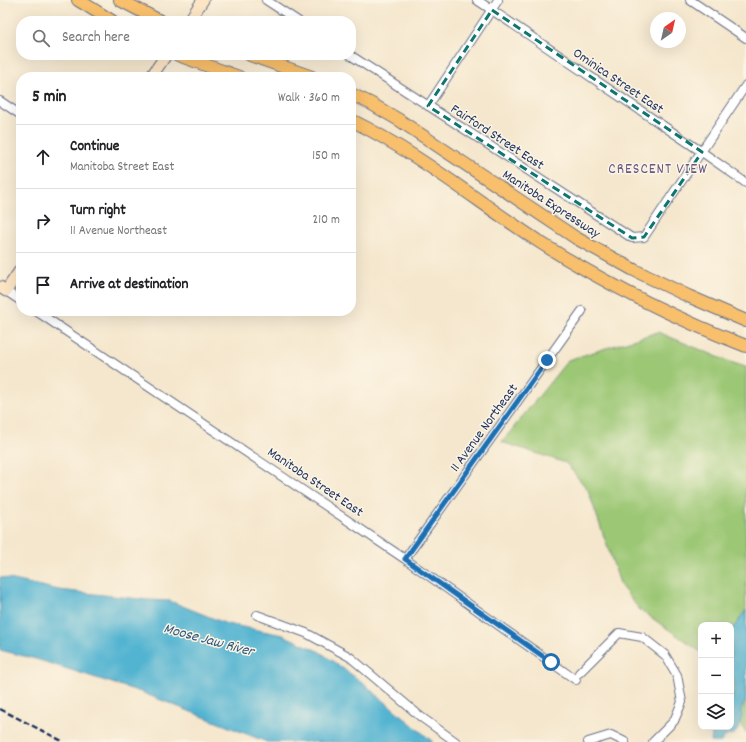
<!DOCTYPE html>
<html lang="en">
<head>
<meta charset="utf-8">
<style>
	:root { --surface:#fff; --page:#f6f6f6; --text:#202124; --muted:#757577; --line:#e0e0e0 }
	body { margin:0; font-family:Dekko,sans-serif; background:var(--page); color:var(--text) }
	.controls { position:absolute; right:12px; bottom:12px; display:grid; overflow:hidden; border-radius:8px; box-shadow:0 4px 16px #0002 }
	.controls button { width:36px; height:36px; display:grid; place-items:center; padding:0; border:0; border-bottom:1px solid var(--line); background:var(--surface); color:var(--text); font:20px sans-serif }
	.compass { position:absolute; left:650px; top:12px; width:36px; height:36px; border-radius:50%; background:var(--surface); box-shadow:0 4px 16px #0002; rotate:34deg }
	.stop { position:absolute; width:12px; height:12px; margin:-9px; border:3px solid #1f6fb2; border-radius:50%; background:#fff }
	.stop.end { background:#1f6fb2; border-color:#fff; box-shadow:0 1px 4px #0008 }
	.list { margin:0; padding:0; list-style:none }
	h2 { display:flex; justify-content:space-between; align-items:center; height:52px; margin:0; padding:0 16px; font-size:17px }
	h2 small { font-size:13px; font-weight:400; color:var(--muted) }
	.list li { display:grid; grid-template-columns:26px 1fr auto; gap:12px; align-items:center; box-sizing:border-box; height:64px; padding:0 16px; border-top:1px solid var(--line) }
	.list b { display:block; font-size:15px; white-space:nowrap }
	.list p { margin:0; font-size:13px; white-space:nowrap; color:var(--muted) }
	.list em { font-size:13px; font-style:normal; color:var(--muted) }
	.icon { flex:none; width:22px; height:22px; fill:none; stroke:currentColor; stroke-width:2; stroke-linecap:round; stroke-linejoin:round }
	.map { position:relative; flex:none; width:746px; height:742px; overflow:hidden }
	.search { position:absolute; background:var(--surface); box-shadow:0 4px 16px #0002; left:16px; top:16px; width:340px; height:44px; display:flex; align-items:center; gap:10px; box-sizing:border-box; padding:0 14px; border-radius:16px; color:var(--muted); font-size:15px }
	.panel { position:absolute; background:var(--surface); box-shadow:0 4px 16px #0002; left:16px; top:72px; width:340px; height:244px; border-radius:16px }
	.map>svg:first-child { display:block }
	.green { fill:#9cc774; stroke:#5c7b69 }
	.water { fill:#53b4d1; stroke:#377298 }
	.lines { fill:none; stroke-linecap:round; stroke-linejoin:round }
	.street-casing { stroke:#676f85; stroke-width:10 }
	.secondary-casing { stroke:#676f85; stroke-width:13 }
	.primary-casing { stroke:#676f85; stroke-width:14 }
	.street { stroke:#fff; stroke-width:8 }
	.secondary { stroke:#fce5c4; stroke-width:11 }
	.primary { stroke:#f8bf6c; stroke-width:12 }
	.rail { stroke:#1b2f5e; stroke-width:2.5; stroke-dasharray:6 3; stroke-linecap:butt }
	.route { stroke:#1f6fb2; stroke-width:5 }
	.marked { fill:none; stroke:#0f766e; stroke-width:3; stroke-dasharray:8 5; stroke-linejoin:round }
	.labels { text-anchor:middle; stroke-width:3; stroke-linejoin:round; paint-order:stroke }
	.street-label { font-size:14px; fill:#1b2f5e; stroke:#fcf5e5 }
	.neighbourhood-label { font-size:15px; letter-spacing:1px; fill:#665785; stroke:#fcf5e5 }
	.water-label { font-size:15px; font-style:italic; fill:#2c5780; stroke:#fcf5e5 }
</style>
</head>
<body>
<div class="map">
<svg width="746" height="742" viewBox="0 0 746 742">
	<rect width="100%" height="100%" fill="#fcf5e5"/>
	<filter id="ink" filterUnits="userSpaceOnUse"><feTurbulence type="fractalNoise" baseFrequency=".025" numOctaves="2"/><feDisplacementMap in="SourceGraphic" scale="8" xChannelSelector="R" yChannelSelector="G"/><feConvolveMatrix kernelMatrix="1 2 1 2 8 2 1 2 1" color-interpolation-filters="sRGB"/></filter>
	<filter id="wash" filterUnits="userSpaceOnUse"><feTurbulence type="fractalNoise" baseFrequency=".012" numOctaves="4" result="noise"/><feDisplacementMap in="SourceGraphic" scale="16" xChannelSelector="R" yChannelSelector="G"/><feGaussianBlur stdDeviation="0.9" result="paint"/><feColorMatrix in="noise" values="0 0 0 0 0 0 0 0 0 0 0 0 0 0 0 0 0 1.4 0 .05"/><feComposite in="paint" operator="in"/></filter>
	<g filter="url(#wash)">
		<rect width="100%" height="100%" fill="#f5e7cd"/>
		<!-- green -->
		<path class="green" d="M658,332L730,362L746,367V734L731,704V625H701V652L639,609L621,586L588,490L566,463L502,442L568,360Z"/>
		<!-- water -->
		<path class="water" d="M0,577L59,590L148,600L170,601L227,624L283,635L320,652L359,680L433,742H267L141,692L36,659L0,650Z
			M746,610V686L745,689L746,700L741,710L742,717L738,729L734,734C728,735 724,736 721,742H711L712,732L715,727H731V703L735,687L731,670V631Z"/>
	</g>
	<g filter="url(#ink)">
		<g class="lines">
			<defs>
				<path id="street" d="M266,0L298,21
					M477,0L702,152L746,183
					M690,0L746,38
					M350,55L632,238L644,237L746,85
					M0,101L21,115
					M428,106L498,0
					M6,291L21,301
					M36,311L405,559L576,680
					M405,559L582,311
					M257,615L306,633L350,657L421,717L456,742
					M579,673L619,633L642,637L665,655L677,675L682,702L674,721L653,742
					M588,742L611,735L625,742"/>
				<path id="secondary" d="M189,21L203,0
					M151,77L166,55
					M0,287L6,291L21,269"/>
				<path id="primary" d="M78,0L112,21
					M120,0L160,21
					M178,55L239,77
					M250,55L312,77
					M351,94L370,103L399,120L576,238L634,270L688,296L746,321
					M351,120C418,153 478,202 541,243C606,284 674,318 746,346"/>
			</defs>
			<!-- street casing -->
			<use href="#street" class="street-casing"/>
			<!-- secondary casing -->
			<use href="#secondary" class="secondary-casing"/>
			<!-- primary casing -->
			<use href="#primary" class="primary-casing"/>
			<!-- street -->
			<use href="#street" class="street"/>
			<!-- secondary -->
			<use href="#secondary" class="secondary"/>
			<!-- primary -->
			<use href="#primary" class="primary"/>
			<!-- rail -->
			<path class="rail" d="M0,709L64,742"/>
		</g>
	</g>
	<g class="lines" filter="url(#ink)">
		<!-- route -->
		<path class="route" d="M547,360L405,559L551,662"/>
	</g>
	<!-- marked area -->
	<path class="marked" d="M492,10L702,152L644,237L632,238L428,106Z"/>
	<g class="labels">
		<!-- street labels -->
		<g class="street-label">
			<text transform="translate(619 80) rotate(34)" y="5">Ominica Street East</text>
			<text transform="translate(498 136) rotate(33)" y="5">Fairford Street East</text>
			<text transform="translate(552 203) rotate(33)" y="5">Manitoba Expressway</text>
			<text transform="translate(483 427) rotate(-54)" y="5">11 Avenue Northeast</text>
			<text transform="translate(316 481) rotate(34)" y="5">Manitoba Street East</text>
		</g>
		<!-- neighbourhood labels -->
		<g class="neighbourhood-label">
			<text x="658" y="173">CRESCENT VIEW</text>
		</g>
		<!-- water labels -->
		<g class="water-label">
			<text transform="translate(209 639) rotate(15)" y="5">Moose Jaw River</text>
		</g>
	</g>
</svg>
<div class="controls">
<button>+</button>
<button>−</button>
<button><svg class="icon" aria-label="layers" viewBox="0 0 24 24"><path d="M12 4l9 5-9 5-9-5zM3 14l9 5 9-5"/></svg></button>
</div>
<svg class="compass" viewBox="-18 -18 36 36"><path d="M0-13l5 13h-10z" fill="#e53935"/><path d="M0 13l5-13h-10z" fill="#757577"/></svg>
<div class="stop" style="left:551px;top:662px"></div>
<div class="stop end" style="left:547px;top:360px"></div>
<div class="search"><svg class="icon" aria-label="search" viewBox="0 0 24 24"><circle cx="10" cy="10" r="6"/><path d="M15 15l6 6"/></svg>Search here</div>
<section class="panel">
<h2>5 min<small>Walk · 360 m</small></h2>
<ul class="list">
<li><svg class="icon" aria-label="ahead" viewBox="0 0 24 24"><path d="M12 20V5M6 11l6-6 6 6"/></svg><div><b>Continue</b><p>Manitoba Street East</p></div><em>150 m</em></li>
<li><svg class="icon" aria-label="right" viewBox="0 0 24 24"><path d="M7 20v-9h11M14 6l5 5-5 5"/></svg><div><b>Turn right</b><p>11 Avenue Northeast</p></div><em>210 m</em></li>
<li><svg class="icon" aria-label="arrive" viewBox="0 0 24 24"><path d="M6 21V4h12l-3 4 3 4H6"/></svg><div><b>Arrive at destination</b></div></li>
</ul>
</section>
</div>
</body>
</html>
